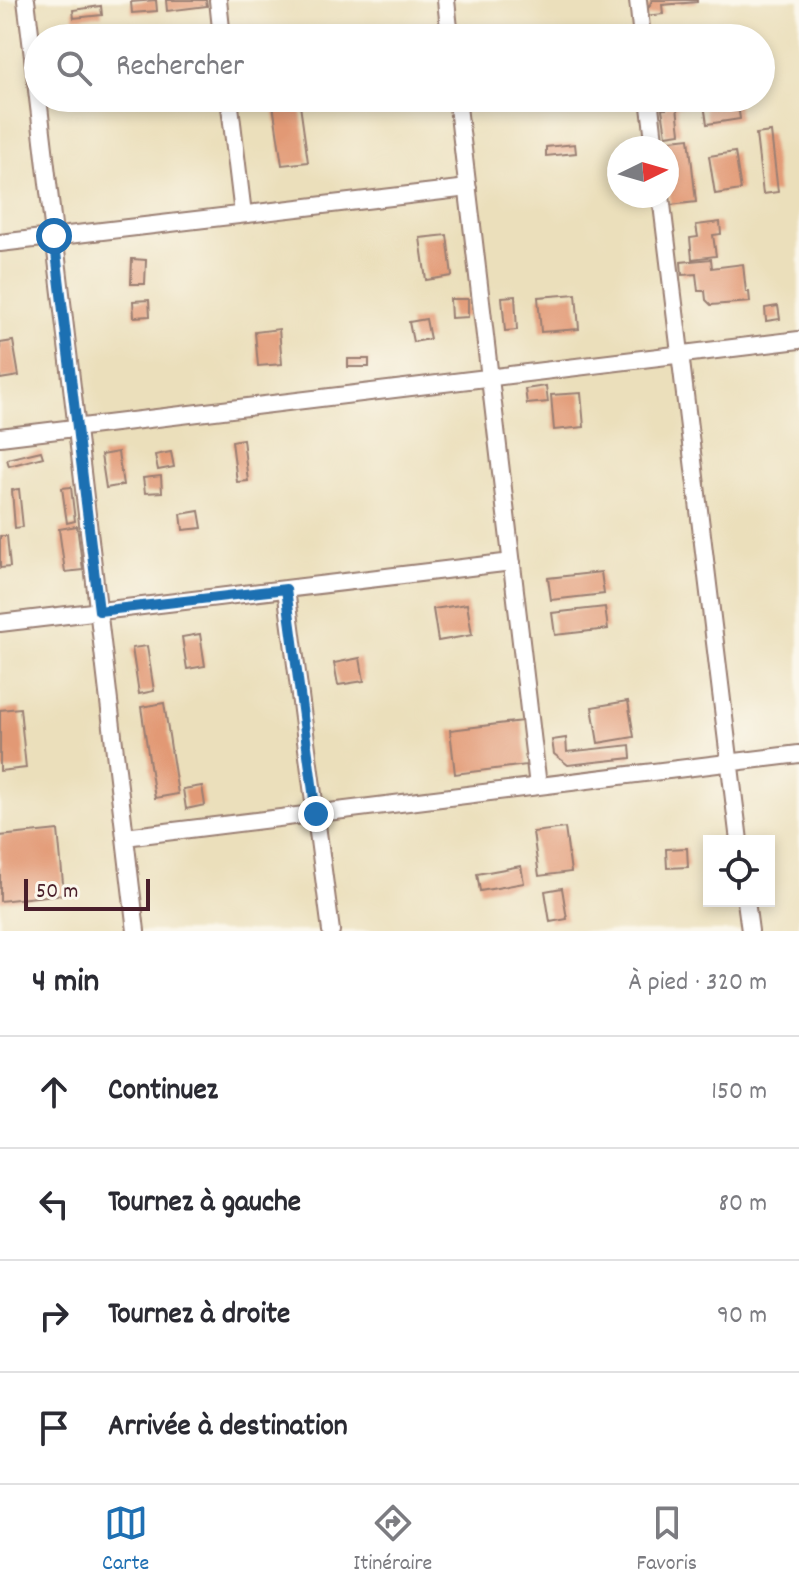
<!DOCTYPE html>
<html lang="fr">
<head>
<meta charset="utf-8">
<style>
	:root { --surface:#fff; --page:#f2f2f3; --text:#2b2b33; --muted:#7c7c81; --line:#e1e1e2; --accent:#1f6fb2 }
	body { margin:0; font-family:Dekko,sans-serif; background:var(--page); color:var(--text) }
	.controls { position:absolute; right:24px; bottom:24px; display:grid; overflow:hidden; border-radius:0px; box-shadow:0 4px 12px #0003 }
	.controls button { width:72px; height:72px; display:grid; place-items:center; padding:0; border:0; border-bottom:2px solid var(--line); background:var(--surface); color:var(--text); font:40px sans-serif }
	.compass { position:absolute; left:607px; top:136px; width:72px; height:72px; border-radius:50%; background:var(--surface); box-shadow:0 4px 12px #0003; rotate:85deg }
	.scale { position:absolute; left:24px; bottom:20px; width:126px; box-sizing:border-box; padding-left:8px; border:4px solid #4a1f2b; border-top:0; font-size:22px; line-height:28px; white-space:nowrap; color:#4a1f2b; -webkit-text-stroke:6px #fbf7ec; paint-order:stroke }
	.stop { position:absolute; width:24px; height:24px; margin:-18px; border:6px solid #1f6fb2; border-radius:50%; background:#fff }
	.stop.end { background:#1f6fb2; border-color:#fff; box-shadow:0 2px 8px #0008 }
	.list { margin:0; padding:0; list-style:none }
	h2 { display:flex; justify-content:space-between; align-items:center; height:104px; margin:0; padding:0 32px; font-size:34px }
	h2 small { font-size:26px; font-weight:400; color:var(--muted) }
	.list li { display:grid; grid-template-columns:52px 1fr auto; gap:24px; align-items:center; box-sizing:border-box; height:112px; padding:0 32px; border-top:2px solid var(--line) }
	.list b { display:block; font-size:30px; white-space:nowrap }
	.list em { font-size:26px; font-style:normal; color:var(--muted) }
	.icon { flex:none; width:44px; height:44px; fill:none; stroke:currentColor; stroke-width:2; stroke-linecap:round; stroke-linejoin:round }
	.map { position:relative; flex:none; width:799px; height:931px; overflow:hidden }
	.search { position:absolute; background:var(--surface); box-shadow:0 4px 12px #0003; left:24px; right:24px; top:24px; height:88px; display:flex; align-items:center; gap:20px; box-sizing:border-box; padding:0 28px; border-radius:44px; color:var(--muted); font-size:30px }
	.sheet { height:552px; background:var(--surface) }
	nav { display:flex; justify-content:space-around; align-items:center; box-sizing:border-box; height:112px; border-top:2px solid var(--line); background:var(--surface); font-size:22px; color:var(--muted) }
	nav a { display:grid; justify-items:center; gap:4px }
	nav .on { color:var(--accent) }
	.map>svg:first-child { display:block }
	.building { fill:#e29974 }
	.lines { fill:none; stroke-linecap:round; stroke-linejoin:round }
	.street-casing { stroke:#9a7f73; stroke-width:20 }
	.street { stroke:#fff; stroke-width:16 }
	.route { stroke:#1f6fb2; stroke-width:10 }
</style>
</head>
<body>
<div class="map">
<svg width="799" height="931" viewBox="0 0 799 931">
	<rect width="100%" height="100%" fill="#fbf7ec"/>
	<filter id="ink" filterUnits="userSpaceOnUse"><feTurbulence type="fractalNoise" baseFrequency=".0125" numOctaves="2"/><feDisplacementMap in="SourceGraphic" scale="16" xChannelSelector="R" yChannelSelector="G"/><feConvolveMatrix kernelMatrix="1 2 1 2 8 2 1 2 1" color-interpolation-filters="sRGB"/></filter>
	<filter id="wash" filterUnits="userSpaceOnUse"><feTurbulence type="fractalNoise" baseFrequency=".006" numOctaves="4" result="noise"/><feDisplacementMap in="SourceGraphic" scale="32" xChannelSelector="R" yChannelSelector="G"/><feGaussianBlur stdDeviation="1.8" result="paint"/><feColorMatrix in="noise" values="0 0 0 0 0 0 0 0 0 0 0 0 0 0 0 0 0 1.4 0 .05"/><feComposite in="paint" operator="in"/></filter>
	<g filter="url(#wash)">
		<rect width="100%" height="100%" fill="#ebdfbb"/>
		<g id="blocks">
			<!-- building -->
			<path class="building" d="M156,0L157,11L132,13L131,2Z
				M166,0H206L207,6L167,11Z
				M652,0H697V2L662,5L663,14L645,16L643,8L649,7Z
				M101,6L102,15L74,18L73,10Z
				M128,28L129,38H104L103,32Z
				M272,98H299L308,162L282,165Z
				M664,98H697L698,104L677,107L680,133L666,135L662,109H666Z
				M703,98H737L740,119L707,124Z
				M771,132L778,192L763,194L756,134Z
				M689,138L696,202L670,205L667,148H664L663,141Z
				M575,144L576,153L546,156V147Z
				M735,152L741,190L715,194L709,156Z
				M720,222L721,234L713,235L716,256L692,259L690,238L698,237L696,225Z
				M447,235L452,276L426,280L420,238Z
				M132,259L146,260L145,284H131Z
				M711,259L712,268L743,264L746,292H749L750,302L711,305L706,300L705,291H698L696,274L682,275L681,262Z
				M576,294L579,329L541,332L538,297Z
				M515,296L517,330L505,331L502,297Z
				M450,299H468V317L451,318Z
				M149,300L150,316L134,317L133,301Z
				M778,306L780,319L766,321L765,308Z
				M426,319L430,339L413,342L409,322Z
				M279,329L282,364L258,366L255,332Z
				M13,341L19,376L0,379V343Z
				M348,359H369V367H348Z
				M546,386L548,402L527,404L525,389Z
				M581,393L584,427L554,430L551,395Z
				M243,439L248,481L237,482L232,441Z
				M41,451L43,457L9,466L7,459Z
				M118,452L123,485L106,488L101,455Z
				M171,452L174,467L158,470L155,455Z
				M161,476L162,492L145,493L143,478Z
				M71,487L75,521L67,523L62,488Z
				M19,489L23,527L15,528L12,490Z
				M199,511L202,528L183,530L181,514Z
				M77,526L83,570L65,572L59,529Z
				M0,536H7L10,567L0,568Z
				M601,572L604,594L551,600L548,578Z
				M467,604L472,635L438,641L433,609Z
				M605,607L608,629L555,635L552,613Z
				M200,634L205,666L187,669L182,637Z
				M147,646L154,691L139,694L132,648Z
				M360,658L364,681L338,685L334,663Z
				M628,701L634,737L598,743L592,707Z
				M164,703L178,794L155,798L141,707Z
				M20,708L26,768L0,771V710Z
				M522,721L527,765L455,774L450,730Z
				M566,738L567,752L630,745L631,758L568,765L554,754L552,740Z
				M202,786L205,805L186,809L183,789Z
				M565,828L571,872L539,876L533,832Z
				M58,830L64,894L0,901V836Z
				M687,848L688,867L667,868L666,849Z
				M521,866L524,883L480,891L477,874Z
				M562,888L567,919L550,922L545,891Z"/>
		</g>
	</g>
	<g filter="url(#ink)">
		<use href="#blocks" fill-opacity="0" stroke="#9a7f73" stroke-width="2"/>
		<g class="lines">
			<defs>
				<path id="street" d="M26,0L38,98
					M218,0L222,38
					M446,0L450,38
					M638,0L642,38
					M38,98L136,931
					M229,98L243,214
					M457,98L538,786
					M649,98L655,148
					M661,196L739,841
					M0,243L468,188
					M0,437L799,340
					M286,589L331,931
					M0,623L512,562
					M125,837L799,754
					M746,901L750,931"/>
			</defs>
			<!-- street casing -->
			<use href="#street" class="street-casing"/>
			<!-- street -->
			<use href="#street" class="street"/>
		</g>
	</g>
	<g class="lines" filter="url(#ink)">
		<!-- route -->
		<path class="route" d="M54,236L99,611L286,589L316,814"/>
	</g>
</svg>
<div class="controls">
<button><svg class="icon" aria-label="locate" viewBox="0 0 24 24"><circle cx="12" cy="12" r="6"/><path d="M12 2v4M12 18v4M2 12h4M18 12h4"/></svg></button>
</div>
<svg class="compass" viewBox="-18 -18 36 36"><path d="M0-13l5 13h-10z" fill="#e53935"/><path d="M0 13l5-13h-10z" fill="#7c7c81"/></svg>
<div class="scale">50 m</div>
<div class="stop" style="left:54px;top:236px"></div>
<div class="stop end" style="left:316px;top:814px"></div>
<div class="search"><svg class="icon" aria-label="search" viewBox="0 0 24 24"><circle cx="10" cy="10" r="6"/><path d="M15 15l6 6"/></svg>Rechercher</div>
</div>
<section class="sheet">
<h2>4 min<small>À pied · 320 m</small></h2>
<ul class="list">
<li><svg class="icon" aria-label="ahead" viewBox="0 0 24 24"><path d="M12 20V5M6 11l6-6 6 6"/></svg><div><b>Continuez</b></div><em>150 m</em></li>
<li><svg class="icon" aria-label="left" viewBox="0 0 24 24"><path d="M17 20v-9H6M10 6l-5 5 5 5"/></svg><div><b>Tournez à gauche</b></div><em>80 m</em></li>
<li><svg class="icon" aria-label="right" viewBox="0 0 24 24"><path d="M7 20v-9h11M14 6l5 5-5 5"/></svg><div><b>Tournez à droite</b></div><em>90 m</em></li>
<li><svg class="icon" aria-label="arrive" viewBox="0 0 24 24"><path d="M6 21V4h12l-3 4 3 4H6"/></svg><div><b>Arrivée à destination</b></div></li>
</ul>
</section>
<nav>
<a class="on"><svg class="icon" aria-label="map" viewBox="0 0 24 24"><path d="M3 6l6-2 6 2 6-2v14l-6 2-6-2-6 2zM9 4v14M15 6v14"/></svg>Carte</a>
<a><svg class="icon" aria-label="directions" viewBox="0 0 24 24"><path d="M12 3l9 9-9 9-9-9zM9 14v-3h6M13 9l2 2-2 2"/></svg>Itinéraire</a>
<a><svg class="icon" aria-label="saved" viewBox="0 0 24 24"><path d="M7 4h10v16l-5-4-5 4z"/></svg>Favoris</a>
</nav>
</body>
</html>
